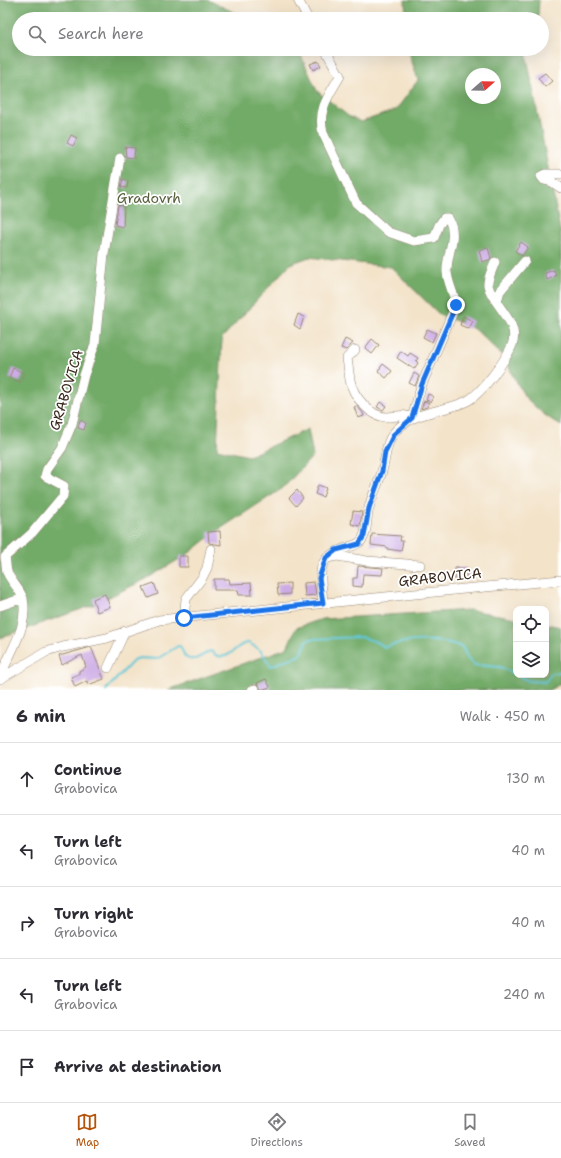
<!DOCTYPE html>
<html lang="en">
<head>
<meta charset="utf-8">
<style>
	:root { --surface:#fff; --page:#f2f2f3; --text:#2b2b33; --muted:#7c7c81; --line:#e1e1e2; --accent:#b45309 }
	body { margin:0; font-family:"Shantell Sans",sans-serif; background:var(--page); color:var(--text) }
	.controls { position:absolute; right:12px; bottom:12px; display:grid; overflow:hidden; border-radius:8px; box-shadow:0 4px 16px #0002 }
	.controls button { width:36px; height:36px; display:grid; place-items:center; padding:0; border:0; border-bottom:1px solid var(--line); background:var(--surface); color:var(--text); font:20px sans-serif }
	.compass { position:absolute; left:465px; top:68px; width:36px; height:36px; border-radius:50%; background:var(--surface); box-shadow:0 4px 16px #0002; rotate:70deg }
	.stop { position:absolute; width:12px; height:12px; margin:-9px; border:3px solid #1a73e8; border-radius:50%; background:#fff }
	.stop.end { background:#1a73e8; border-color:#fff; box-shadow:0 1px 4px #0008 }
	.list { margin:0; padding:0; list-style:none }
	h2 { display:flex; justify-content:space-between; align-items:center; height:52px; margin:0; padding:0 16px; font-size:17px }
	h2 small { font-size:13px; font-weight:400; color:var(--muted) }
	.list li { display:grid; grid-template-columns:26px 1fr auto; gap:12px; align-items:center; box-sizing:border-box; height:72px; padding:0 16px; border-top:1px solid var(--line) }
	.list b { display:block; font-size:15px; white-space:nowrap }
	.list p { margin:0; font-size:13px; white-space:nowrap; color:var(--muted) }
	.list em { font-size:13px; font-style:normal; color:var(--muted) }
	.icon { flex:none; width:22px; height:22px; fill:none; stroke:currentColor; stroke-width:2; stroke-linecap:round; stroke-linejoin:round }
	.map { position:relative; flex:none; width:561px; height:690px; overflow:hidden }
	.search { position:absolute; background:var(--surface); box-shadow:0 4px 16px #0002; left:12px; right:12px; top:12px; height:44px; display:flex; align-items:center; gap:10px; box-sizing:border-box; padding:0 14px; border-radius:22px; color:var(--muted); font-size:15px }
	.sheet { height:412px; background:var(--surface) }
	nav { display:flex; justify-content:space-around; align-items:center; box-sizing:border-box; height:56px; border-top:1px solid var(--line); background:var(--surface); font-size:11px; color:var(--muted) }
	nav a { display:grid; justify-items:center; gap:2px }
	nav .on { color:var(--accent) }
	.map>svg:first-child { display:block }
	.forest { fill:#72aa68; stroke:#566a43; fill-rule:evenodd }
	.lines { fill:none; stroke-linecap:round; stroke-linejoin:round }
	.stream { stroke:#5dc7d7; stroke-width:2 }
	.building { fill:#ccabe5 }
	.minor-casing { stroke:#978674; stroke-width:10 }
	.minor { stroke:#fff; stroke-width:9 }
	.route { stroke:#1a73e8; stroke-width:5 }
	.labels { text-anchor:middle; stroke-width:3.5; stroke-linejoin:round; paint-order:stroke }
	.park-label { font-size:14px; fill:#58603e; stroke:#fff }
	.street-label { font-size:14px; fill:#3b2a1e; stroke:#fff }
</style>
</head>
<body>
<div class="map">
<svg width="561" height="690" viewBox="0 0 561 690">
	<rect width="100%" height="100%" fill="#fff"/>
	<filter id="ink" filterUnits="userSpaceOnUse"><feTurbulence type="fractalNoise" baseFrequency=".025" numOctaves="2"/><feDisplacementMap in="SourceGraphic" scale="8" xChannelSelector="R" yChannelSelector="G"/><feConvolveMatrix kernelMatrix="1 2 1 2 8 2 1 2 1" color-interpolation-filters="sRGB"/></filter>
	<filter id="wash" filterUnits="userSpaceOnUse"><feTurbulence type="fractalNoise" baseFrequency=".012" numOctaves="4" result="noise"/><feDisplacementMap in="SourceGraphic" scale="16" xChannelSelector="R" yChannelSelector="G"/><feGaussianBlur stdDeviation="0.9" result="paint"/><feColorMatrix in="noise" values="0 0 0 0 0 0 0 0 0 0 0 0 0 0 0 0 0 1.4 0 .05"/><feComposite in="paint" operator="in"/></filter>
	<g filter="url(#wash)">
		<rect width="100%" height="100%" fill="#f3e3c9"/>
		<!-- forest -->
		<path class="forest" d="M0,0H208L248,19H19V49H298L317,91L348,116L361,122L396,110L418,80L408,49H527V58L561,235V426L542,413L525,397L512,374L506,359L478,332L466,324L441,316L391,267L309,257L290,264L222,338L217,449L249,456L308,429L313,456L283,488L220,529L188,554L146,579L93,605L0,638ZM471,74H495V98H471Z
			M405,0H539L538,19H406Z
			M470,610L516,618V675H546V624L561,627L560,684L549,690H168L287,648L296,628L322,619Z"/>
		<g class="lines">
			<!-- stream -->
			<path class="stream" d="M106,690L134,660L139,658L157,659L178,646H180C182,649 183,652 184,655C191,665 203,655 210,651C214,652 214,655 218,656C231,660 237,642 249,643L260,650L271,666C276,665 279,662 283,661C297,655 301,660 306,642L310,639L361,637L374,641L385,647C407,639 440,638 462,647L468,659L474,665L500,667L529,681L545,682L552,673L561,672"/>
		</g>
		<g id="blocks">
			<!-- building -->
			<path class="building" d="M318,61L321,66L313,70L310,64Z
				M545,73L552,81L545,87L538,78Z
				M71,135L77,138L73,146L67,143Z
				M125,147L135,148L134,158L126,157Z
				M123,179L128,181L127,188L121,187Z
				M118,205L124,206L123,227L115,225Z
				M521,242L528,247L522,256L515,251Z
				M488,248L491,258L489,260L482,262L479,250Z
				M554,270L556,276L547,280L545,273Z
				M298,314L304,317L300,329L294,325Z
				M463,316L473,321L469,329L460,325Z
				M427,329L436,333L432,342L423,337Z
				M345,339L353,343L346,350L341,348Z
				M372,339L379,345L372,354L365,348Z
				M401,351L408,356L410,353L418,358L416,361L418,363L414,369L397,358Z
				M383,364L392,371L386,378L378,371Z
				M13,368L24,373L20,382L9,378Z
				M414,373L419,376L415,386L409,383Z
				M428,394L433,396L431,402L426,400Z
				M424,401L429,403L427,407L421,409Z
				M380,402L386,406L383,410L377,407Z
				M357,406L363,413L364,416L358,418L354,407Z
				M80,420L86,423L84,430L78,428Z
				M318,485L326,488L323,497L315,494Z
				M297,490L303,498L296,506L289,498Z
				M353,511L362,512L360,526L351,524Z
				M220,531L221,545L209,543L208,532Z
				M372,534L401,536L400,541H403L401,551L387,549V547L371,545Z
				M179,556H188V567H179Z
				M358,566L383,568L382,575L363,574L362,587L353,586V578H357Z
				M455,568H467V579L455,580Z
				M214,579H229L230,584L251,583L252,595H239L238,590H214Z
				M314,582L316,595L305,596L304,583Z
				M154,583L158,594L148,598L143,587Z
				M290,583V594L278,595L277,584Z
				M105,594L110,607L97,612L93,599Z
				M91,647L104,679L88,685L87,681L75,687L71,677L79,674V671L86,667L82,655L62,665L59,656Z
				M266,679L270,687L261,690L257,683Z"/>
		</g>
	</g>
	<g filter="url(#ink)">
		<use href="#blocks" fill-opacity="0" stroke="#978674" stroke-width="1"/>
		<g class="lines">
			<defs>
				<path id="minor" d="M298,0L308,19
					M325,49L340,76C329,95 317,110 323,133L356,203L388,232L414,241L434,238L439,225L444,218H448C459,236 446,254 447,272C448,284 454,293 456,305L422,384L412,418C404,413 396,417 387,417C370,417 353,396 350,380C349,373 348,365 347,358L355,350
					M560,174H545L541,176L544,180L552,182L561,188
					M497,301L500,291L525,261
					M327,558L337,556L367,561L420,565
					M323,603C321,573 313,557 349,547C355,545 360,544 363,538C368,529 366,517 369,508C372,495 379,483 382,471C386,458 385,445 393,434C411,410 443,413 467,401C482,393 506,360 512,345C521,322 492,305 488,285C487,279 493,268 495,262
					M0,606L23,598
					M184,618L186,599L202,578L207,568L211,549
					M108,668L125,631
					M0,678C9,652 29,628 23,599C21,590 11,582 7,572C6,568 6,562 5,557L32,533L63,496L64,486L45,476L47,469L62,448L72,424L84,375L95,344L104,254L120,158
					M0,679L46,652L63,647L107,638L159,620L464,589L561,580
					M252,690L255,689"/>
			</defs>
			<!-- minor casing -->
			<use href="#minor" class="minor-casing"/>
			<!-- minor -->
			<use href="#minor" class="minor"/>
		</g>
	</g>
	<g class="lines" filter="url(#ink)">
		<!-- route -->
		<path class="route" d="M184,618L323,603L319,578L326,558L336,550L359,544L364,536L369,508L382,471L385,452L394,434L412,418L422,384L456,305"/>
	</g>
	<g class="labels">
		<!-- park labels -->
		<g class="park-label">
			<text x="149" y="203">Gradovrh</text>
		</g>
		<!-- street labels -->
		<g class="street-label">
			<text transform="translate(66 390) rotate(-73)" y="5">GRABOVICA</text>
			<text transform="translate(440 577) rotate(-6)" y="5">GRABOVICA</text>
		</g>
	</g>
</svg>
<div class="controls">
<button><svg class="icon" aria-label="locate" viewBox="0 0 24 24"><circle cx="12" cy="12" r="6"/><path d="M12 2v4M12 18v4M2 12h4M18 12h4"/></svg></button>
<button><svg class="icon" aria-label="layers" viewBox="0 0 24 24"><path d="M12 4l9 5-9 5-9-5zM3 14l9 5 9-5"/></svg></button>
</div>
<svg class="compass" viewBox="-18 -18 36 36"><path d="M0-13l5 13h-10z" fill="#e53935"/><path d="M0 13l5-13h-10z" fill="#7c7c81"/></svg>
<div class="stop" style="left:184px;top:618px"></div>
<div class="stop end" style="left:456px;top:305px"></div>
<div class="search"><svg class="icon" aria-label="search" viewBox="0 0 24 24"><circle cx="10" cy="10" r="6"/><path d="M15 15l6 6"/></svg>Search here</div>
</div>
<section class="sheet">
<h2>6 min<small>Walk · 450 m</small></h2>
<ul class="list">
<li><svg class="icon" aria-label="ahead" viewBox="0 0 24 24"><path d="M12 20V5M6 11l6-6 6 6"/></svg><div><b>Continue</b><p>Grabovica</p></div><em>130 m</em></li>
<li><svg class="icon" aria-label="left" viewBox="0 0 24 24"><path d="M17 20v-9H6M10 6l-5 5 5 5"/></svg><div><b>Turn left</b><p>Grabovica</p></div><em>40 m</em></li>
<li><svg class="icon" aria-label="right" viewBox="0 0 24 24"><path d="M7 20v-9h11M14 6l5 5-5 5"/></svg><div><b>Turn right</b><p>Grabovica</p></div><em>40 m</em></li>
<li><svg class="icon" aria-label="left" viewBox="0 0 24 24"><path d="M17 20v-9H6M10 6l-5 5 5 5"/></svg><div><b>Turn left</b><p>Grabovica</p></div><em>240 m</em></li>
<li><svg class="icon" aria-label="arrive" viewBox="0 0 24 24"><path d="M6 21V4h12l-3 4 3 4H6"/></svg><div><b>Arrive at destination</b></div></li>
</ul>
</section>
<nav>
<a class="on"><svg class="icon" aria-label="map" viewBox="0 0 24 24"><path d="M3 6l6-2 6 2 6-2v14l-6 2-6-2-6 2zM9 4v14M15 6v14"/></svg>Map</a>
<a><svg class="icon" aria-label="directions" viewBox="0 0 24 24"><path d="M12 3l9 9-9 9-9-9zM9 14v-3h6M13 9l2 2-2 2"/></svg>Directions</a>
<a><svg class="icon" aria-label="saved" viewBox="0 0 24 24"><path d="M7 4h10v16l-5-4-5 4z"/></svg>Saved</a>
</nav>
</body>
</html>
